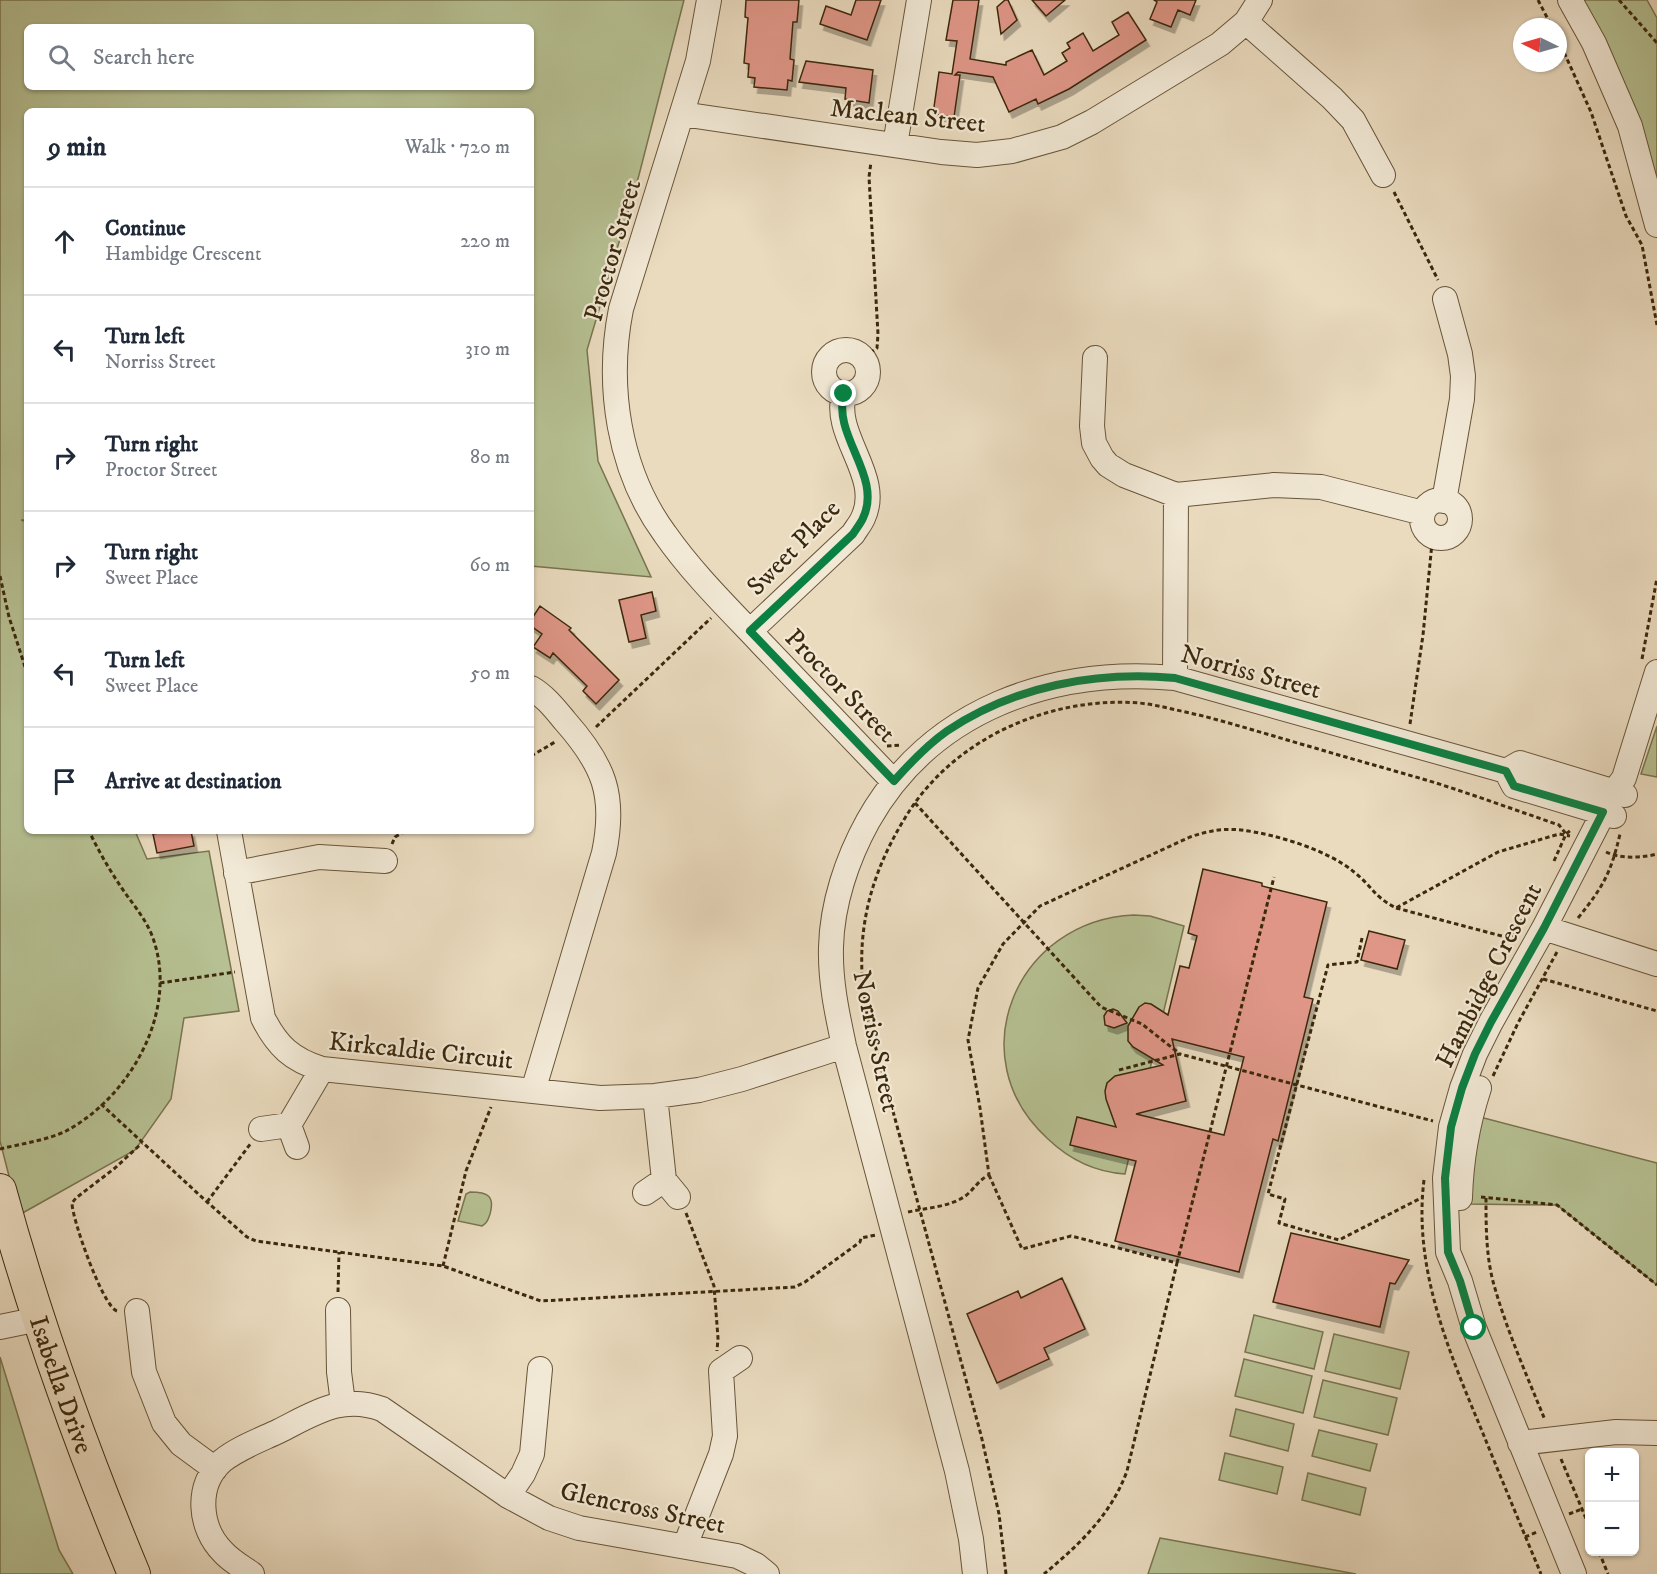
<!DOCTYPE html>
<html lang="en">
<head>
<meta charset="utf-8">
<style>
	:root { --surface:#fff; --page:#f2f2f3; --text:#1f2937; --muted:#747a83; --line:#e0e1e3 }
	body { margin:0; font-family:"IM FELL DW Pica",serif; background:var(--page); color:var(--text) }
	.controls { position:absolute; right:18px; bottom:18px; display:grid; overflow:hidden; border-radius:9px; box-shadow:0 2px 4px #0004 }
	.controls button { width:54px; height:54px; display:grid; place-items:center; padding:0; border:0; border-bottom:2px solid var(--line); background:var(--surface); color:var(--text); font:30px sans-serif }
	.compass { position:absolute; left:1513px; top:18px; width:54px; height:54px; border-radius:50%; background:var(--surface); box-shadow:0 2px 4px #0004; rotate:275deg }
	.stop { position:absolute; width:18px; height:18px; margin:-14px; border:4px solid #0b8043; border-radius:50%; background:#fff }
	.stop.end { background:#0b8043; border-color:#fff; box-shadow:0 2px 6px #0008 }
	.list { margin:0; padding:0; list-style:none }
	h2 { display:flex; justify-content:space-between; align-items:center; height:78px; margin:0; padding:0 24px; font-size:26px }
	h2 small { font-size:20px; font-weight:400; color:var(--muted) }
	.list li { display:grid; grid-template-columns:39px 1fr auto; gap:18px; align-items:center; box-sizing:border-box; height:108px; padding:0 24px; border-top:2px solid var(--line) }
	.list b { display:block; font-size:22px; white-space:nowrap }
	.list p { margin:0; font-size:20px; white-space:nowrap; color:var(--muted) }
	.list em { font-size:20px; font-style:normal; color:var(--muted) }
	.icon { flex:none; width:33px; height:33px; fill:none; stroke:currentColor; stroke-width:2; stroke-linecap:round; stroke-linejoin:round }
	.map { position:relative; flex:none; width:1657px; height:1574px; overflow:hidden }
	.search { position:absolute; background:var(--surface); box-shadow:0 2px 4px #0004; left:24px; top:24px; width:510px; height:66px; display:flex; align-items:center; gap:15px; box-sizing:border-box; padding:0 21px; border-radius:9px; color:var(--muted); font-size:22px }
	.panel { position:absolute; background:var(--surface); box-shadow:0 2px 4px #0004; left:24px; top:108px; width:510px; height:726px; border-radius:9px }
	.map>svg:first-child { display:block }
	.green { fill:#b6c092; stroke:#79744f; stroke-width:1.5; fill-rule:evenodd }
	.building { fill:#df9687; stroke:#3c280c; stroke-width:1.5; fill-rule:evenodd; filter:url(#shadow) }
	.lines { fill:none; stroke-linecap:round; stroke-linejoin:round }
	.minor-casing { stroke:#685539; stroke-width:26 }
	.major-casing { stroke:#3c280c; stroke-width:34 }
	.path { stroke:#3c280c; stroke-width:3; stroke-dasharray:4.5 3; stroke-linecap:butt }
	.minor { stroke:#f1e8d5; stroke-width:24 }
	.major { stroke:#eadbbf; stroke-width:32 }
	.route { stroke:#0b8043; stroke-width:8 }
	.labels { text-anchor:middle; stroke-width:4.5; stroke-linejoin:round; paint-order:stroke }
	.street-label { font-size:26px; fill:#3c280c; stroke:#f1e8d5 }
</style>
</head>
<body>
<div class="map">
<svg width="1657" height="1574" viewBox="0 0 1657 1574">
	<defs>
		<filter id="shadow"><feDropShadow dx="3.5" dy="6" stdDeviation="0" flood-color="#0004"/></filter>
	</defs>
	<rect width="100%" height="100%" fill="#eadbbf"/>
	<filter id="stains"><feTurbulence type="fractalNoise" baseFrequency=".00333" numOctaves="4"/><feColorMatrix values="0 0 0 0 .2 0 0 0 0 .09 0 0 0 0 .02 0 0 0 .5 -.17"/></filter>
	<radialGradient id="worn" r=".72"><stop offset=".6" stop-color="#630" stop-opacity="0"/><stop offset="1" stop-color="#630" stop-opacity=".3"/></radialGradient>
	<!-- green -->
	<path class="green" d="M0,0H684L639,175L587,350L598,461L651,577L531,566V111H27V520H21L27,522V831H135L147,859L209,851L239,1011L184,1018L171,1099L135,1150L19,1215L0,1141ZM27,27H531V87H27Z
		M1581,0H1647L1657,18V183Z
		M1657,726V777L1641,774Z
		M1134,915L1150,916L1184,926L1125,1174C1094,1172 1070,1160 1048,1139C958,1058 1016,920 1134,915Z
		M1480,1117L1657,1163V1285L1557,1205L1468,1204Z
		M470,1192C488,1192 495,1196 490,1214C488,1220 487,1223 482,1226L458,1221L466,1194Z
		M1254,1315L1323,1332L1314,1369L1245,1352Z
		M1334,1334L1409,1352L1400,1389L1325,1371Z
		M0,1357L59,1550L73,1574H0Z
		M1244,1359L1312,1376L1303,1413L1235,1396Z
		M1323,1380L1397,1398L1388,1435L1314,1417Z
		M1236,1409L1294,1424L1288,1451L1230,1436Z
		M1319,1430L1377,1444L1370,1471L1312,1456Z
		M1225,1453L1283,1467L1277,1494L1219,1480Z
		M1308,1473L1366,1488L1360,1515L1302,1500Z
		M1160,1538L1356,1574H1148Z"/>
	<!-- building -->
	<path class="building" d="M746,0H799L797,22H793L790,59L794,60L792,81L788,80L787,90L754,87L755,78L748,77L749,64L744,63L748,18L745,17Z
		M856,0H881L867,40L820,24L826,6L851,15Z
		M953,0H979L970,59L1006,65V62L1032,50L1044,75L1067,61L1062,53L1070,48L1067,43L1083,33L1093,51L1119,35L1112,22L1128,12L1146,40L1069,89L1038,104L1036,99L1009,112L993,77L958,72L955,75H960L954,117L933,114L939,72L952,74L957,41L946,40Z
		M1005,0H1008L1017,20L1001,34L997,7Z
		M1032,0H1065L1046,16Z
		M1154,0H1196L1190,15L1178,10L1171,27L1150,19L1157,2Z
		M806,61L873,70L869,103L845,99L846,88L799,82Z
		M652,592L656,611L641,615L646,638L629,642L619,600Z
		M540,606L571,628L569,630L619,680L596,704L583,691L587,686L553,653L550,658L533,647L542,634L531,626V620Z
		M171,831H191L194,846L157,853L153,834Z
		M1203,869L1262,883V886L1327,902L1304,997L1313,999L1278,1141L1273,1139L1239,1272L1115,1241L1136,1161L1070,1145L1077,1117L1116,1127L1106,1099L1105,1091L1107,1083L1115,1076L1163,1065L1133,1047L1128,1041V1026L1139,1007L1145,1003L1151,1004L1168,1015L1180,966L1189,968L1197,936L1188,933ZM1172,1039L1244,1057L1224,1135L1136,1114L1186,1101Z
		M1369,931L1405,940L1397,969L1361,960Z
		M1113,1009L1118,1011L1127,1023L1114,1028L1105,1025L1104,1016L1107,1011Z
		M1291,1233L1409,1260L1395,1284L1390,1283L1380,1327L1273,1302Z
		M1062,1278L1085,1329L1044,1348L1049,1359L997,1383L967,1314L1018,1291L1021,1298Z"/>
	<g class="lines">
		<defs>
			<path id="minor" d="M709,0L698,61L621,309C606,385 618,470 665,534C693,574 728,608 761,643C805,689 849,735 893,781
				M1570,0L1594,43L1630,126L1657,225
				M1246,22L1332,98L1353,120L1383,175
				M682,114L941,152L977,155L1012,151L1062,137L1092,122L1220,44L1246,22L1260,0
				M895,145L919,0
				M824 372a22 22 0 1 1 44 0a22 22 0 1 1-44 0Z
				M1095,358L1092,426L1094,443L1102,458L1108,465L1124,475L1176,495L1274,485L1321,487L1423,513
				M1422 519a19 19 0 1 1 38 0a19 19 0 1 1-38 0Z
				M1444,501L1462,399L1463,376L1460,354L1445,299
				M750,631L853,534C856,529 861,523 863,518C883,476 832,436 844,394
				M1175,678L1176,495
				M531,688C545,696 555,709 565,721C604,765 616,795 604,853L533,1091
				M1506,771L1514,786L1614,816
				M229,831L263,1018C277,1046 292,1060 322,1069L600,1098L655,1096L699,1090L742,1079L844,1046
				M236,873L319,857L385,861
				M1544,928L1657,964
				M655,1096L664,1180L678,1197
				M261,1129L289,1125
				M297,1147L289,1125L322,1069
				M645,1193L664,1180
				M1460,1198C1461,1162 1468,1122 1479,1088
				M338,1310L339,1372L343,1403
				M137,1311L144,1372L164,1423L181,1444L215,1469
				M0,1327L39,1319
				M1520,1443L1616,1432L1657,1433
				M508,1496L523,1474L532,1454L540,1369
				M685,1546L721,1454L725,1436L721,1371L740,1358
				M252,1574C242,1567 231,1561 223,1552C199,1528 195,1485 222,1461C238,1448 260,1440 279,1431C315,1413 342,1394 382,1409L508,1496L549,1518L579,1528L737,1556L756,1565L767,1574
				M975,1574L971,1539L957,1471L844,1046C837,1013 830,981 831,947C832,904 847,859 868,821C931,709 1052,667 1175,678L1506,771L1520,763L1625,795
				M1574,1574L1474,1328L1460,1281L1448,1252L1445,1178L1451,1127L1462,1088L1475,1054L1491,1022L1544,928L1614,792L1624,778L1657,672"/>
			<g id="major">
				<path id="s1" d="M0,1190C36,1322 82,1449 134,1574"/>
			</g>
		</defs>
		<!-- minor casing -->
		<use href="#minor" class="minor-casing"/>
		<!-- major casing -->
		<use href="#major" class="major-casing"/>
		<!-- path -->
		<path class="path" d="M1538,0L1552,27
			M1619,0L1657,43
			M1558,39L1591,112L1626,216L1642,245L1657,325
			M1394,192L1438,280
			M864,357L877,348L878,334L869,177L871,162
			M0,576L9,617L27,673
			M1642,659L1657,578
			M1410,724L1423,635L1432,543L1435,537
			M596,727L711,618
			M887,746L901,745
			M531,756L555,742
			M915,803L1101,1007L1142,1024L1180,1054
			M392,844L395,837L405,831
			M1606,852C1620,859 1642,858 1657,854
			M1554,861L1566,834L1571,830
			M1396,908L1513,939
			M1578,918C1603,887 1611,873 1620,834
			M1513,937L1534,898
			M1362,938L1357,962L1328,965L1268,1194L1285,1199L1279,1223L1339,1240L1423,1197
			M1543,979L1657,1011
			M160,983L235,972
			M1119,1070L1180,1054L1433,1121
			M1493,1076L1518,1023L1557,952
			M101,1104L207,1202L247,1237L256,1241L443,1266L541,1301L795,1287L805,1282L860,1242L861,1238L876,1235
			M0,1149C20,1144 48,1140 66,1131C133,1095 181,1006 151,933C143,915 131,902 121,887C109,869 98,850 89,831
			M989,1175L1022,1249L1071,1236L1177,1263L1127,1471C1111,1515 1079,1545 1044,1574
			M1424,1180C1413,1268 1449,1352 1482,1431C1501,1478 1521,1526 1541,1574
			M1481,1197L1557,1205L1657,1285
			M1486,1198C1486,1227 1486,1257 1494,1285C1507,1331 1527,1376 1545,1420
			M207,1202L251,1143
			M908,1212C926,1208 948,1207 964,1197C974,1190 978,1180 989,1175L980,1108L968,1040L978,988L1003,944L1040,906L1190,837C1207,831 1224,828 1241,830C1275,834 1328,850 1354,872C1371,885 1374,897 1396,908L1498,852L1559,834L1570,836
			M686,1213L714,1286L718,1338L717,1351
			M1177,1263L1274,877
			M443,1266L466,1171L491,1107
			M338,1292L339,1252
			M117,1311C103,1307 72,1219 72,1203L76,1198L115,1168L142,1143
			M1561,1459L1590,1528
			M1569,1514L1582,1509
			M1525,1537L1537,1532
			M1599,1552L1608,1574
			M1006,1574L999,1514L981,1435L869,1023C852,948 865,883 905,818C952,739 1049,696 1139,703C1159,705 1179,711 1199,715C1238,725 1276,737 1315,748C1355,760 1396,771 1436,783C1477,796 1518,811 1559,825L1566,834"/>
		<!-- minor -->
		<use href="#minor" class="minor"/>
		<!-- major -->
		<use href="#major" class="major"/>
	</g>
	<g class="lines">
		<!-- route -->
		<path class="route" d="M844,394C832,436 883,476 863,518C861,523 856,529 853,534L750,631L894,781C910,763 927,745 947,731C1014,686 1096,671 1175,678L1506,771L1514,786L1603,812L1544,928L1491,1022L1475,1054L1462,1088L1451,1127L1445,1178L1448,1252L1460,1281L1474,1328"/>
	</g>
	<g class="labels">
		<!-- street labels -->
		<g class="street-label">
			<text transform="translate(908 115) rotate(6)" y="9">Maclean Street</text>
			<text transform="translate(612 250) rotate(-74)" y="9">Proctor Street</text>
			<text transform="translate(793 547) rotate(-46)" y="9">Sweet Place</text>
			<text transform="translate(1251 671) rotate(15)" y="9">Norriss Street</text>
			<text transform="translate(841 685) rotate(46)" y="9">Proctor Street</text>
			<text transform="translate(1488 975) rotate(-63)" y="9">Hambidge Crescent</text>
			<text transform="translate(877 1041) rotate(78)" y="9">Norriss Street</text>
			<text transform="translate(421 1050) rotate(6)" y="9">Kirkcaldie Circuit</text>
			<text dy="9" stroke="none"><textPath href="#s1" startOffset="204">Isabella Drive</textPath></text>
			<text transform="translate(643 1507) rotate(12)" y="9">Glencross Street</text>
		</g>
	</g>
	<rect width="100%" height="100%" filter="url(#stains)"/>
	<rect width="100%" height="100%" fill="url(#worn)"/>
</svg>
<div class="controls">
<button>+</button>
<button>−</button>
</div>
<svg class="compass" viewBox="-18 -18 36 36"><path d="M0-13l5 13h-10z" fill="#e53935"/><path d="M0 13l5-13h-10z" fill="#747a83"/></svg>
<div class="stop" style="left:1474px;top:1328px"></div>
<div class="stop end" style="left:844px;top:394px"></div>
<div class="search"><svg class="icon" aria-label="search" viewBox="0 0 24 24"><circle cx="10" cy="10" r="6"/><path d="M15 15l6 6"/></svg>Search here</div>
<section class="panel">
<h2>9 min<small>Walk · 720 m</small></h2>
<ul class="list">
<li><svg class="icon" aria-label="ahead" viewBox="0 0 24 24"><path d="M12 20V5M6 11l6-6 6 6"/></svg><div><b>Continue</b><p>Hambidge Crescent</p></div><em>220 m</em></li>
<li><svg class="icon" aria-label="left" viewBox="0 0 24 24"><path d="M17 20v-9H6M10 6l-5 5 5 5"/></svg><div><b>Turn left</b><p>Norriss Street</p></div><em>310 m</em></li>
<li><svg class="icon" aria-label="right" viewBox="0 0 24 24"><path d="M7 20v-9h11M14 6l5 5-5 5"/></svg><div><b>Turn right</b><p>Proctor Street</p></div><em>80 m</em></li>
<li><svg class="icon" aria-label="right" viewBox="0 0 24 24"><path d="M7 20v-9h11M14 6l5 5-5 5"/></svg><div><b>Turn right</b><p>Sweet Place</p></div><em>60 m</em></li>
<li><svg class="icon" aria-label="left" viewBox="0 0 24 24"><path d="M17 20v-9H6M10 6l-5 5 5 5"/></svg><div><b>Turn left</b><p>Sweet Place</p></div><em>50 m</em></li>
<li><svg class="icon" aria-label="arrive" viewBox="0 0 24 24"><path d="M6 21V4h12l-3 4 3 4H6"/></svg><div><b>Arrive at destination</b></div></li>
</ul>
</section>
</div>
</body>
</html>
